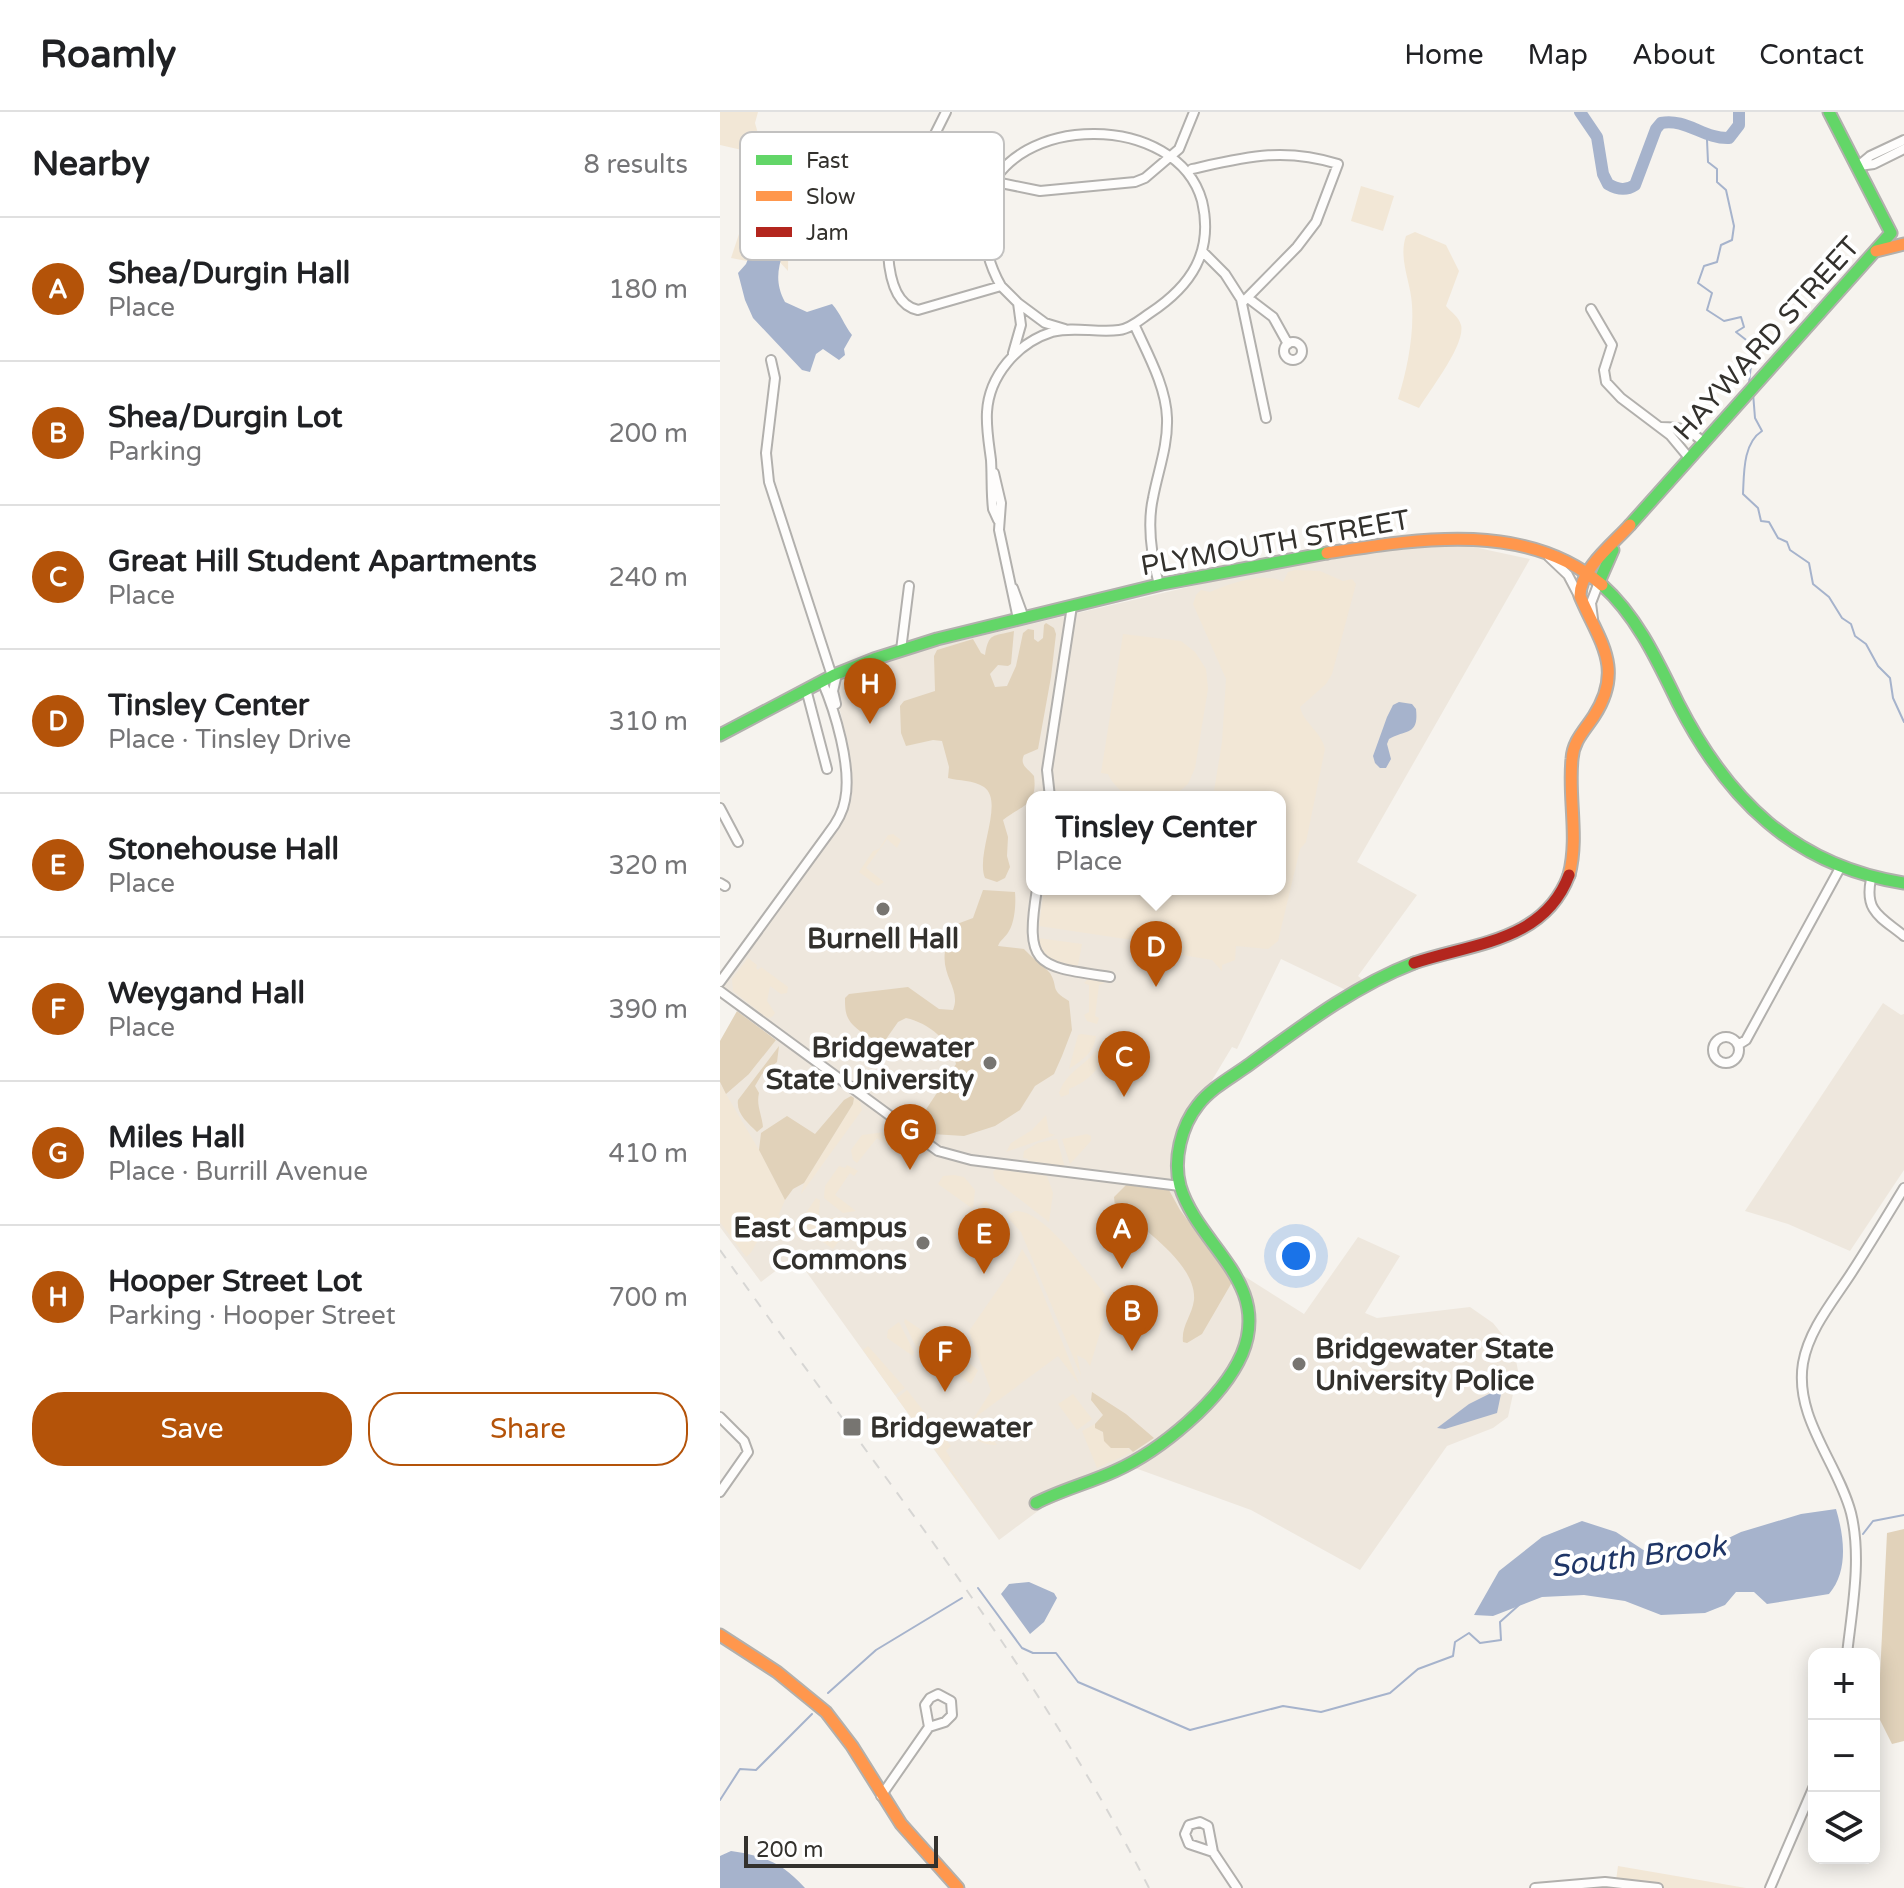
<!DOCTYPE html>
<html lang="en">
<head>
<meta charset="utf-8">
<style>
	:root { --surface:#fff; --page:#f2f2f2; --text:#202124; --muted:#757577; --line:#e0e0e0; --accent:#b45309 }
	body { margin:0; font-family:"Varela Round",sans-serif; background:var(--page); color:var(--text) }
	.controls { position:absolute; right:24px; bottom:24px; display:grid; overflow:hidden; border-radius:16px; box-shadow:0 4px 20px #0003 }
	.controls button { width:72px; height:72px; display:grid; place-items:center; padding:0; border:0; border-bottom:2px solid var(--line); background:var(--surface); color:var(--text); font:40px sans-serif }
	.scale { position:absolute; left:24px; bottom:20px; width:194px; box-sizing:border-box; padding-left:8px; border:4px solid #33312d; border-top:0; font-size:22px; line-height:28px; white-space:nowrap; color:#33312d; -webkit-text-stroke:6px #fff; paint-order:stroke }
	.you { position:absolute; left:576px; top:1144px; width:28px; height:28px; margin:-20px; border:6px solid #fff; border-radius:50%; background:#1a73e8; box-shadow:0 0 0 12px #1a73e833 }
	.badge { display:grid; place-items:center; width:52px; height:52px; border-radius:50%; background:var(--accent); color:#fff; font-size:26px; font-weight:700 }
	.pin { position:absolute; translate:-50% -66px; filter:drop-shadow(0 2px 4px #0008) }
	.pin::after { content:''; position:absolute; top:42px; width:28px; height:24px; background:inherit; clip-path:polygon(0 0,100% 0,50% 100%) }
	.popup { position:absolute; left:306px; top:679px; width:260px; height:104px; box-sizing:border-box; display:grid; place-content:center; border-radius:16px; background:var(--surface); filter:drop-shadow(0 2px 6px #0005); font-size:26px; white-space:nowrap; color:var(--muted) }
	.popup b { font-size:30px; color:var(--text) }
	.popup::after { content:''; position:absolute; left:50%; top:100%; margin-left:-16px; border:16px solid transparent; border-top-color:var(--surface) }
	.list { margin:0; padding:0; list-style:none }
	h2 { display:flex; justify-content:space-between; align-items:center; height:104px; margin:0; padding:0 32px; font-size:34px }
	h2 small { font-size:26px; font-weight:400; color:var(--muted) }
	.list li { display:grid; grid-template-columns:52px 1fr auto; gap:24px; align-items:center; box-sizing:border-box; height:144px; padding:0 32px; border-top:2px solid var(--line) }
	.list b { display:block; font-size:30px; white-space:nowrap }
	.list p { margin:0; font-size:26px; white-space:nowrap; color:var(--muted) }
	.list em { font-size:26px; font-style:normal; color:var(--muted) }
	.actions { display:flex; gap:16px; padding:24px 32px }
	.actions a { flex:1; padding:18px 0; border:2px solid var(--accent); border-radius:32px; text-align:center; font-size:28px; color:var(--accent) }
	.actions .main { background:var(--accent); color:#fff }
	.icon { flex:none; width:44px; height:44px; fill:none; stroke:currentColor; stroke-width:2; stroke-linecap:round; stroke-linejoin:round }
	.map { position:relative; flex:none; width:1184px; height:1776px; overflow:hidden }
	header { display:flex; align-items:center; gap:48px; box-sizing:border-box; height:112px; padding:0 40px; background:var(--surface); border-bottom:2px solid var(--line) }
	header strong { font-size:38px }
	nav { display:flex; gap:44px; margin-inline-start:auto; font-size:28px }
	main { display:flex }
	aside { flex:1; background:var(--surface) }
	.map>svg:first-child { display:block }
	.built { fill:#eee7dd; fill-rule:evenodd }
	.green { fill:#f2e7d6 }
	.forest { fill:#e1d2ba }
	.water { fill:#a6b3cc }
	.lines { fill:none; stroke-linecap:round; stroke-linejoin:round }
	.stream { stroke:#a6b3cc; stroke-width:2 }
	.river { stroke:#a6b3cc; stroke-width:12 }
	.street-casing { stroke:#b2b0ad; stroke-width:12 }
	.fast-casing { stroke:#b2b0ad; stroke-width:15 }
	.slow-casing { stroke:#b2b0ad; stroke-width:15 }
	.jam-casing { stroke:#b2b0ad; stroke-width:15 }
	.street { stroke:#fefdfc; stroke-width:8 }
	.fast { stroke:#63d668; stroke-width:11 }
	.slow { stroke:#ff974d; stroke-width:11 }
	.jam { stroke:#b3261e; stroke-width:11 }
	.rail { stroke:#d7d6d4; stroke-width:2; stroke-dasharray:10 10; stroke-linecap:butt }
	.poi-dot { fill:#777571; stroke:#fff; stroke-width:3 }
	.labels { text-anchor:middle; stroke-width:8; stroke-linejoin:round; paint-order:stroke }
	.street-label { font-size:28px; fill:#33312d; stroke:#fff }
	.poi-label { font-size:28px; font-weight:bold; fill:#33312d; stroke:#fff; text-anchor:end }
	.water-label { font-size:30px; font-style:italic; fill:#1f3667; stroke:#fff }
	.key { fill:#fff; stroke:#c2c1c0; stroke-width:2 }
	.key-label { font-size:22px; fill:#33312d }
</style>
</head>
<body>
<header>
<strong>Roamly</strong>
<nav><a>Home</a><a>Map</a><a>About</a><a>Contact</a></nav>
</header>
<main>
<aside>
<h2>Nearby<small>8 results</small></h2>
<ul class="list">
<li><span class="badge">A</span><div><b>Shea/Durgin Hall</b><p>Place</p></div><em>180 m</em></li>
<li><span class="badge">B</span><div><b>Shea/Durgin Lot</b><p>Parking</p></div><em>200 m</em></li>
<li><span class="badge">C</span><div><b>Great Hill Student Apartments</b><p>Place</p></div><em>240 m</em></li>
<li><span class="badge">D</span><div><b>Tinsley Center</b><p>Place · Tinsley Drive</p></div><em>310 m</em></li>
<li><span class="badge">E</span><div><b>Stonehouse Hall</b><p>Place</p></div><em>320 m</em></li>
<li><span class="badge">F</span><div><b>Weygand Hall</b><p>Place</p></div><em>390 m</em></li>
<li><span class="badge">G</span><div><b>Miles Hall</b><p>Place · Burrill Avenue</p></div><em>410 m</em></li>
<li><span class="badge">H</span><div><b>Hooper Street Lot</b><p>Parking · Hooper Street</p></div><em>700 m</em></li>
</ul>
<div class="actions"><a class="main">Save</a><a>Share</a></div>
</aside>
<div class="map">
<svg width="1184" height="1776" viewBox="0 0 1184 1776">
	<rect width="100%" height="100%" fill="#f6f3ee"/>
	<!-- built -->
	<path class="built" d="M723,434H749L810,447L637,750L697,783L638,864L644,869L628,879L561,847L517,937L512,935L491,970L466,999L454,1035V1067L462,1094L505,1152L584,1202L638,1125L680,1144L645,1201L657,1206L750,1195L773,1211L794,1237L798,1259L788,1305L773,1316L727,1334L640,1458L531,1398L415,1356L322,1396L279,1428L75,1144L41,1170L0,1115V941L29,962L61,921L1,876L127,699L132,684L128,632L116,582L119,573L122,567L147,556L197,539L561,453L690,436ZM312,685H560V777H312Z
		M1163,891L1181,903L1184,902V1058L1130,1139L1068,1112L1025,1099Z"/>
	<!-- green -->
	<path class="green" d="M0,0H38L35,11L47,53L69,87L68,159L45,134L27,149L11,146L23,110L30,65L22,38L0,33Z
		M641,74L674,84L663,119L631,109Z
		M695,120L726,133L739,159L726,194C731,200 739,205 741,213C746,232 709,279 699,296L678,287C687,258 694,224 692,193C691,170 678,147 686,124Z
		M575,458L600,459L623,469L632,467L636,472L612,562L606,572L580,595C584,612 601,619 605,637L586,730L580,737L558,829L548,837L516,834L515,848L502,853V859L492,848L439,839V832L319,814L324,777H560V685H493L502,630L506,567L473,492L476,483L481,478L490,480C508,472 544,459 563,470L568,460Z
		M403,522L461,529L475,540L486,557L488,577L475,656L468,672L453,685C424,685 403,692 388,662L381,661Z
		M173,722L181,728L177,736L167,727L146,756L164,770L158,774L139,760L153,739L159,737L168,723Z
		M318,826L362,832L358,853C341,860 320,843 318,826Z
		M28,846L37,853L36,856L38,858L41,855L68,875L67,881L61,882L50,874L47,889L55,901L52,905L47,906L13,879L12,867Z
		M369,866L385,871L379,873L375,904L379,906L377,912L367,909L364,903L369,900V873L364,871Z
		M361,922L376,924C374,941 362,948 349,957L358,923Z
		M378,936L382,949C373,964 365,970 349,977V982L341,985L339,981C347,958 365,955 378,936Z
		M0,972L39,1038L65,1088L59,1102L62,1109L52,1123C33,1123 38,1137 26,1145L0,1110Z
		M134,986L140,989L142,998L81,1082L84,1071L133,992Z
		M326,1003L329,1021L335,1023L286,1040L291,1031L312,1018Z
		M165,1020L180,1030L178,1041L157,1026L137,1051L133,1048L131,1038L142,1023Z
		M367,1022L371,1024V1029L350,1052L342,1027Z
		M337,1027L345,1056L307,1052L308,1047L303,1046L304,1039L318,1031Z
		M127,1053L138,1059L134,1064L130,1061L115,1083L136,1099L123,1101L104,1086L105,1074L119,1054L125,1056Z
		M276,1057L327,1064L333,1081L329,1110L275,1068L273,1060Z
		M234,1063L244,1065L255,1078L253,1097L218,1072L223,1064Z
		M96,1086L100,1088L97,1126L82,1114L86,1108L83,1105Z
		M266,1089L278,1103L254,1122L249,1123L258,1095Z
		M295,1099C326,1097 371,1168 390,1188L370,1254L366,1248L357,1243L361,1264L301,1120L286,1104Z
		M122,1105L132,1111L113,1137L100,1128L102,1107Z
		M302,1137L311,1152L359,1272L338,1244L257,1304L277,1333C265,1333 250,1329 249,1314L271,1279L249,1219L292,1157Z
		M185,1207L212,1225L211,1230L200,1243L184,1210Z
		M179,1210L194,1240L193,1244L167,1226L168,1218Z
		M222,1231L258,1258L251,1272L213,1244Z
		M148,1234L185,1276L175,1283L143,1238Z
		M187,1278L231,1334L226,1339L231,1347L228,1353L273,1417L177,1286Z
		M353,1282L372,1307L357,1318L338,1292Z
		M375,1312L376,1316L413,1340L377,1356L362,1319Z
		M898,1754L1026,1776H895Z"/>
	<!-- forest -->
	<path class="forest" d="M326,511L334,516L336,522L331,565L318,637L304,643C299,654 309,657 314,664C318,695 301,693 283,708L288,725L287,744L290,755L285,766L277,770L265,766C255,742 285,690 264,675C253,668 239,669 228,666L229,655L222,629L213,628L186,634L181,621L180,594L184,589L215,579L214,544L217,538L253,527L261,541L265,543C269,520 272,525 294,519L291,552L288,554L278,553L270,562L275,575L287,574L296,554L303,521L308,517L314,518V527L318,530L323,526L324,513Z
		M263,778L295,780C296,791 295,809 289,819C285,826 280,828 278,834L304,837C309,843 327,857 330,861C339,876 329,877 349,889L352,918L342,944L334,962L315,974L300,998L275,1014L244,1024L212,1022L202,1014L201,1005L236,952C230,929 209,911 186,906L178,910L164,930C154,929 133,917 128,906C125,900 125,893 125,886L129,882L188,875L219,897L233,898C244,871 206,858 237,812L253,806Z
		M17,899L56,928L29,962L6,982L0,970V929Z
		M59,934L57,950L42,962L35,974L39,981C36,993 42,1003 43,1015L37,1020C28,1011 16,1002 18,988Z
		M131,984L134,986L133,992L84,1071L73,1077L65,1088L39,1038L41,1021L67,1004L95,1022L124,988Z
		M406,1073L449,1078L460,1098L510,1165L511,1172L482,1222L467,1231L463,1230C461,1214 472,1204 474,1188C477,1152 421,1115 395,1094L394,1085Z
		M372,1280L406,1302L434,1326L413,1340L409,1336H391L384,1329L383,1320L375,1316V1312L383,1303L371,1288Z
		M1184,1417V1629L1172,1632L1158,1604L1167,1421Z"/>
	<!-- water -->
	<path class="water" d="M47,90H51L53,107L64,114C69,144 48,158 65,190L87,200L112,192C121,202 124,213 132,223L124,237L125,243L119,248L103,237L96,242L90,260L82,258L33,206L25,188L18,161L26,152L32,137L42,133L50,124L49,115L41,107L39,100Z
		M679,590L692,592L696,597C699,624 686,617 669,627L667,632L671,647L666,656H660L655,651L653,644L667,605L673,593Z
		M779,1277L781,1282L777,1301L725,1317L717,1316L749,1292Z
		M1116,1397C1124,1424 1129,1459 1109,1482L1047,1492L1034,1480H1016L1005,1493L985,1501L941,1503L905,1489L864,1483L822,1485L773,1504L754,1503L779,1459L822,1425L862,1409L896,1420L931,1443L967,1446L1021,1420L1081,1402Z
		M309,1470L334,1481L337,1486L324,1510L310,1522L281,1482L289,1472Z
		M11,1739C45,1744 62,1751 85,1776H0V1744Z"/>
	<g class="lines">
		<!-- stream -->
		<path class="stream" d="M989,23L987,28L988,50L997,57V70L1006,78L1014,114L1012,128L1001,133L997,150L984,154L978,171L992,181L987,198L1004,209L1021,205L1024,215L1016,220L1039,238L1038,247L1031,253L1029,271
			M1033,281L1035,306L1042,319C1023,331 1024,361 1023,382L1038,396L1041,409L1049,410L1058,426L1067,430L1070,438L1089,451L1093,472L1109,485L1122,506L1131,512L1135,524L1146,532L1158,554L1170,566L1173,586L1184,610
			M1143,1422L1153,1409L1184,1403
			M258,1476L302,1536L313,1541H336L358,1570L470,1618L563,1594L601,1600L670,1581L698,1557L733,1544L735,1530L749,1521L760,1531L781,1528L780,1510L799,1493
			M108,1581L156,1538L242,1486
			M0,1688L20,1657L36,1658L92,1602"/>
		<!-- river -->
		<path class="river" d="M860,0L877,25L883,62L888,72C898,78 906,79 915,73L936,17L941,11C966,6 984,27 1009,26L1019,13V0"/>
		<defs>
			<path id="street" d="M226,0L208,36L178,52L175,56C169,87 154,189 198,198L281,174L298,191
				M1138,54L1150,44L1184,28
				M1139,54L1154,52L1184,37
				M472,57C526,45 563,35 618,52L596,110L577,135L522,191
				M271,69L320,79L415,70L425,66L459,37L474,0
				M482,139L505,162L521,187L546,306
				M528,186L553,205L568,232
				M871,197L892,233L884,258L886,270L901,286L950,323L970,347
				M414,212C427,241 446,274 447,306C448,334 438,359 433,386C427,413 432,446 439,473
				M564 239a9 9 0 1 1 18 0a9 9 0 1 1-18 0Z
				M293,241L301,213L298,191L325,211L345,217
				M51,248L55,266L46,341L49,370L112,564
				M941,315C960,315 970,317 984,331
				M274,361L281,391L279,418L298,507
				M278,408L273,397C271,380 272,364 271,348C269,332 266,316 267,300C269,264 297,231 332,220C353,214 377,221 399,218C410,217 421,207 430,201C471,174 494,140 482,89C457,0 292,0 266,87C260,116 266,148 281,174
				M829,445L848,463L859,484
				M293,476L304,506
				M873,507L871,491L879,470
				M181,538L189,474
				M86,577L107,657
				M116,592L113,579L117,562
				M330,685L327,658L352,494
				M0,696L18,730
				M1151,767C1144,800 1161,805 1184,824
				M0,771L5,774
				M317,777C304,856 318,854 390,865
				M0,870L108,722C116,712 123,700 125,688C132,655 115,599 102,569
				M0,879L218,1039L251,1048L460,1074
				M993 938a13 13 0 1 1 26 0a13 13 0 1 1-26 0Z
				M1018,933L1026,928L1120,756
				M0,1305L24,1329L28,1340L0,1380
				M1127,1542C1132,1497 1142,1446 1131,1401C1118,1351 1074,1306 1083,1251C1089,1217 1114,1188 1132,1160C1150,1132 1167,1104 1184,1076
				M218,1582L231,1589L232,1603L225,1610L209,1615L205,1593L210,1586Z
				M161,1684L209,1615
				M493,1740L469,1732L465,1722L469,1713L480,1710L488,1714L493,1740L517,1776
				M815,1776L885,1770L938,1776
				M1050,1776L1094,1674"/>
			<path id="fast" d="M910,413L1171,121L1109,0
				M879,470L893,438
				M882,473C917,504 938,550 958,591C1007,687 1074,754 1184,771
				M0,623L114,563L154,547L217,527L442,472L607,441
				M316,1391C341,1378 369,1371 395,1359C440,1339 502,1288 522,1242C552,1170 478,1134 460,1074C453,1048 461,1014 478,993C491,976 512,965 530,952C582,914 634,874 694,851"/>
			<path id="slow" d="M1156,139L1184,132
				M607,441C697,427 806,408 882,473
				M849,763C859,725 848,686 852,647C853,629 865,618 874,604C905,556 879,529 860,484C860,457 893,432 910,413
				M0,1523L57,1560L106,1600L132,1634L181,1712L238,1776"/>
			<path id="jam" d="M694,851C753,831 824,830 849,763"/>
		</defs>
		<!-- street casing -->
		<use href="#street" class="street-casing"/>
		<!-- fast casing -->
		<use href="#fast" class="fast-casing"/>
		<!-- slow casing -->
		<use href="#slow" class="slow-casing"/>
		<!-- jam casing -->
		<use href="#jam" class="jam-casing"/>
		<!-- street -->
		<use href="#street" class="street"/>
		<!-- fast -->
		<use href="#fast" class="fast"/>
		<!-- slow -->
		<use href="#slow" class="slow"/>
		<!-- jam -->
		<use href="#jam" class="jam"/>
		<!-- rail -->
		<path class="rail" d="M0,1138C148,1347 313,1547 429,1776"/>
	</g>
	<!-- markers -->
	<g class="poi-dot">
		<circle cx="163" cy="797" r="8"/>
		<circle cx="270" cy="951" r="8"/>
		<circle cx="203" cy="1131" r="8"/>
		<circle cx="579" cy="1252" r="8"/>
		<rect x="122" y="1305" width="20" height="20" rx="4"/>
	</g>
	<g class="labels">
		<!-- street labels -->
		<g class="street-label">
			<text transform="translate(1046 226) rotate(-48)" y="10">HAYWARD STREET</text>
			<text transform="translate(555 430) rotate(-10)" y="10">PLYMOUTH STREET</text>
		</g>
		<!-- poi labels -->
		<g class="poi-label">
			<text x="163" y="836" text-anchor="middle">Burnell Hall</text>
			<text x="254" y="945">Bridgewater<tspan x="254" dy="32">State University</tspan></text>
			<text x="187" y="1125">East Campus<tspan x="187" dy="32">Commons</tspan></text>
			<text x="595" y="1246" text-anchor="start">Bridgewater State<tspan x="595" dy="32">University Police</tspan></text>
			<text x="150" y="1325" text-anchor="start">Bridgewater</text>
		</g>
		<!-- water labels -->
		<g class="water-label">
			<text transform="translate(918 1444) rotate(-7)" y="10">South Brook</text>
		</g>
	</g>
	<!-- legend -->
	<rect x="20" y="20" width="264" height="128" rx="12" class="key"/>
	<rect x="36" y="43" width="36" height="10" fill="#63d668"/>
	<rect x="36" y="79" width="36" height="10" fill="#ff974d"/>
	<rect x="36" y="115" width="36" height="10" fill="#b3261e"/>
	<g class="key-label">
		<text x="86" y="56">Fast</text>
		<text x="86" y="92">Slow</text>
		<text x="86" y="128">Jam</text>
	</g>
</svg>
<div class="controls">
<button>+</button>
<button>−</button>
<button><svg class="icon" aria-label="layers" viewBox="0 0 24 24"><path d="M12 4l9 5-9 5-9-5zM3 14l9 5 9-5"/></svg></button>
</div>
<div class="scale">200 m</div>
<div class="you"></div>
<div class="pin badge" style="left:402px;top:1157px">A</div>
<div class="pin badge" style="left:412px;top:1239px">B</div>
<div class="pin badge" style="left:404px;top:985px">C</div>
<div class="pin badge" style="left:436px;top:875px">D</div>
<div class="popup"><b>Tinsley Center</b>Place</div>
<div class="pin badge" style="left:264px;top:1162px">E</div>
<div class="pin badge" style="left:225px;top:1280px">F</div>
<div class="pin badge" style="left:190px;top:1058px">G</div>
<div class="pin badge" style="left:150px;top:612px">H</div>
</div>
</main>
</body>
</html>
